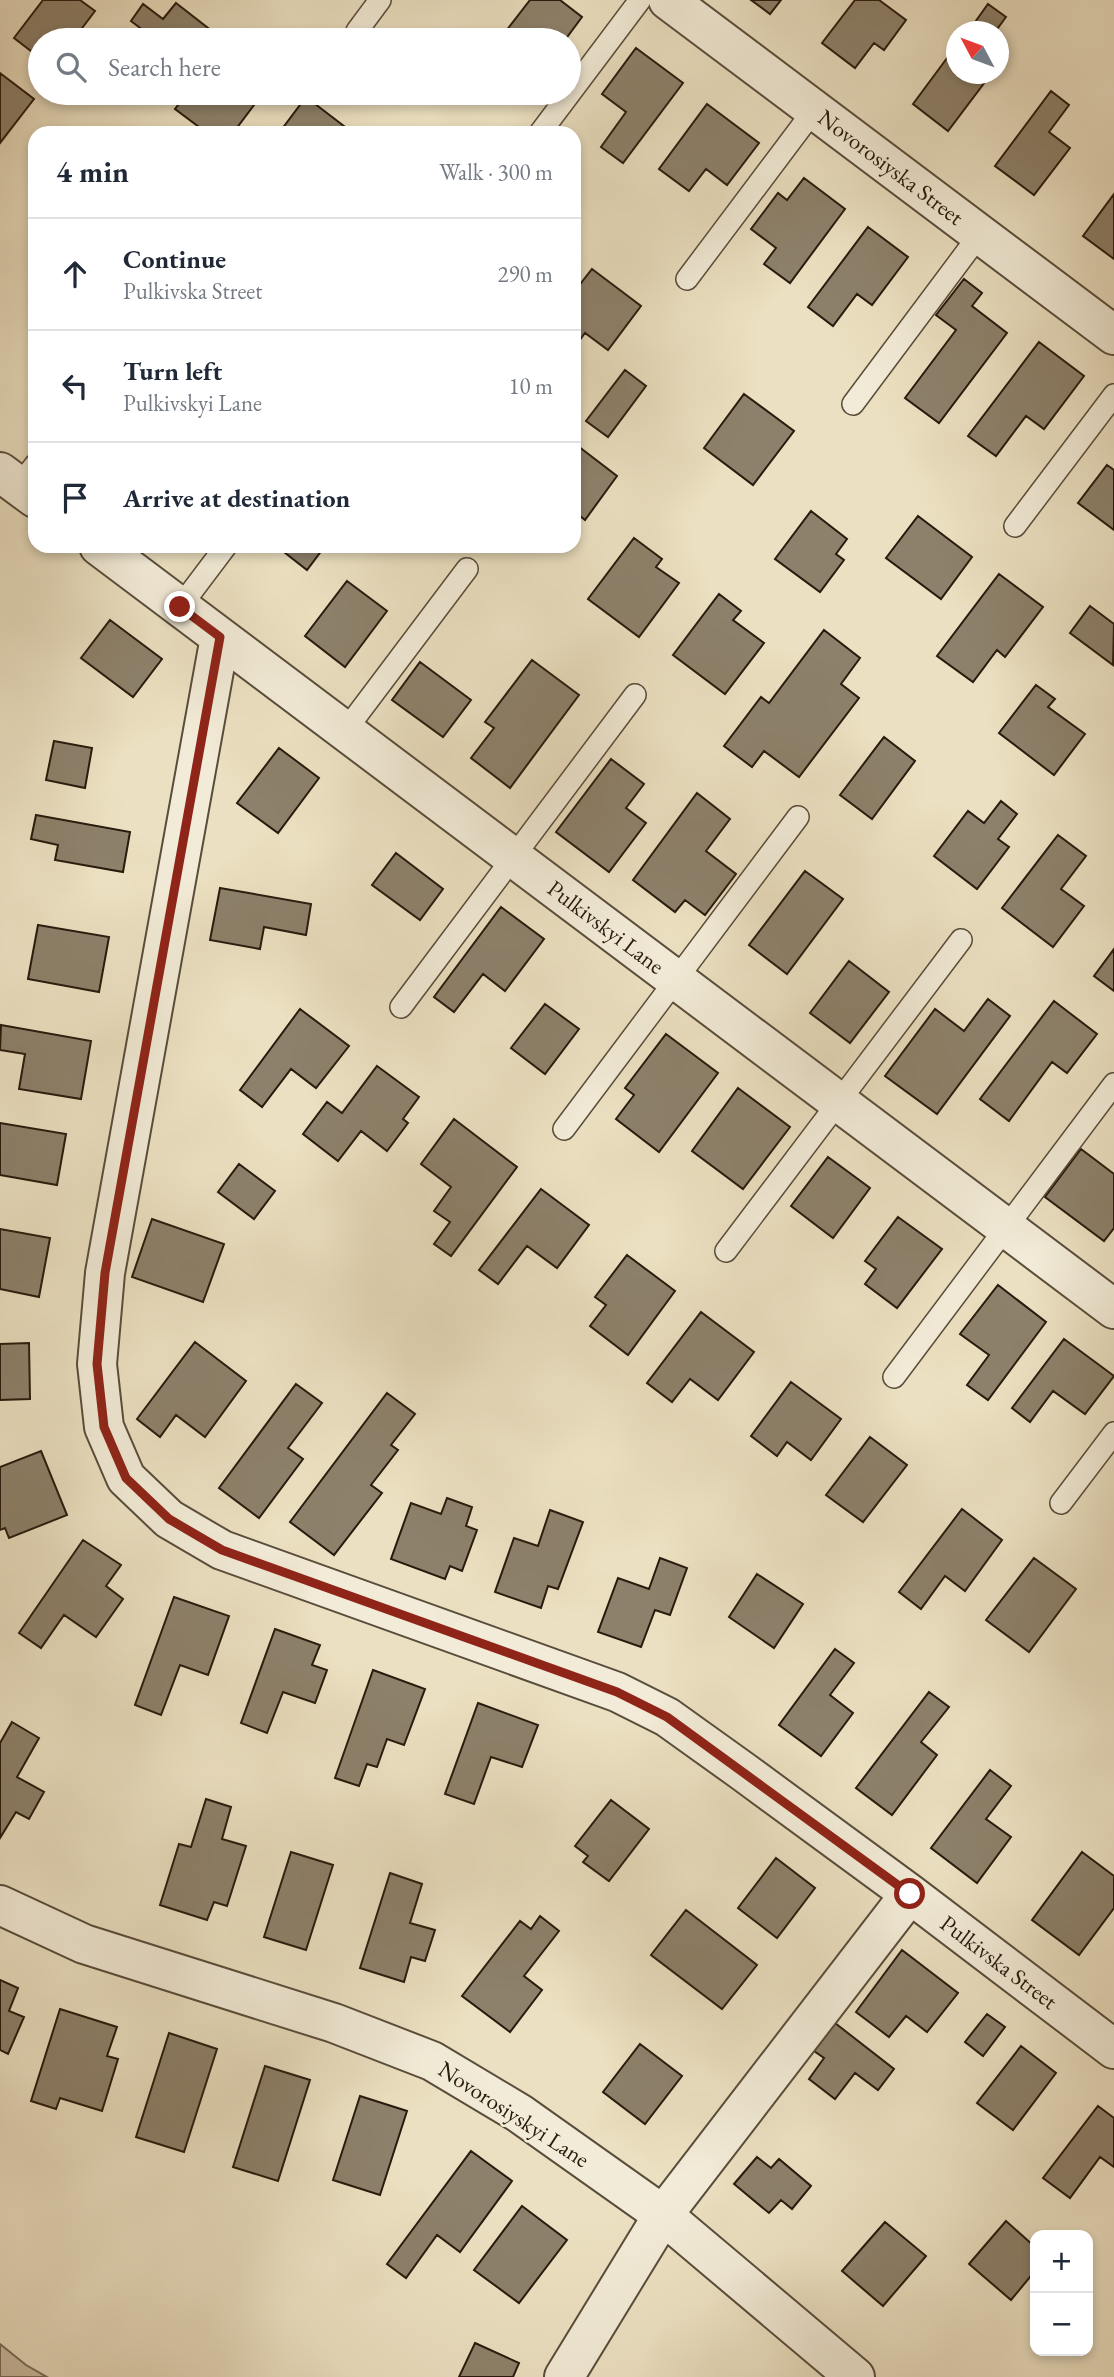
<!DOCTYPE html>
<html lang="en">
<head>
<meta charset="utf-8">
<style>
	:root { --surface:#fff; --page:#f6f6f7; --text:#1f2937; --muted:#747a83; --line:#e0e1e3 }
	body { margin:0; font-family:"EB Garamond",serif; background:var(--page); color:var(--text) }
	.controls { position:absolute; right:21px; bottom:21px; display:grid; overflow:hidden; border-radius:14px; box-shadow:0 4px 10px #0003 }
	.controls button { width:63px; height:63px; display:grid; place-items:center; padding:0; border:0; border-bottom:2px solid var(--line); background:var(--surface); color:var(--text); font:35px sans-serif }
	.compass { position:absolute; left:946px; top:21px; width:63px; height:63px; border-radius:50%; background:var(--surface); box-shadow:0 4px 10px #0003; rotate:311deg }
	.stop { position:absolute; width:21px; height:21px; margin:-16px; border:5px solid #8f2418; border-radius:50%; background:#fff }
	.stop.end { background:#8f2418; border-color:#fff; box-shadow:0 2px 7px #0008 }
	.list { margin:0; padding:0; list-style:none }
	h2 { display:flex; justify-content:space-between; align-items:center; height:91px; margin:0; padding:0 28px; font-size:30px }
	h2 small { font-size:23px; font-weight:400; color:var(--muted) }
	.list li { display:grid; grid-template-columns:46px 1fr auto; gap:21px; align-items:center; box-sizing:border-box; height:112px; padding:0 28px; border-top:2px solid var(--line) }
	.list b { display:block; font-size:26px; white-space:nowrap }
	.list p { margin:0; font-size:23px; white-space:nowrap; color:var(--muted) }
	.list em { font-size:23px; font-style:normal; color:var(--muted) }
	.icon { flex:none; width:38px; height:38px; fill:none; stroke:currentColor; stroke-width:2; stroke-linecap:round; stroke-linejoin:round }
	.map { position:relative; flex:none; width:1114px; height:2377px; overflow:hidden }
	.search { position:absolute; background:var(--surface); box-shadow:0 4px 10px #0003; left:28px; top:28px; width:553px; height:77px; display:flex; align-items:center; gap:18px; box-sizing:border-box; padding:0 24px; border-radius:38px; color:var(--muted); font-size:26px }
	.panel { position:absolute; background:var(--surface); box-shadow:0 4px 10px #0003; left:28px; top:126px; width:553px; height:427px; border-radius:21px }
	.map>svg:first-child { display:block }
	.green { fill:#cabea2; stroke:#796c58; stroke-width:2 }
	.building { fill:#8d816b; stroke:#281a0d; stroke-width:2 }
	.lines { fill:none; stroke-linecap:round; stroke-linejoin:round }
	.lane-casing { stroke:#594c3a; stroke-width:24 }
	.street-casing { stroke:#594c3a; stroke-width:42 }
	.lane { stroke:#f2ebd7; stroke-width:21 }
	.street { stroke:#f2ebd7; stroke-width:38 }
	.route { stroke:#8f2418; stroke-width:9 }
	.labels { text-anchor:middle; stroke-width:5; stroke-linejoin:round; paint-order:stroke }
	.street-label { font-size:23px; fill:#281a0d; stroke:#f2ebd7 }
</style>
</head>
<body>
<div class="map">
<svg width="1114" height="2377" viewBox="0 0 1114 2377">
	<rect width="100%" height="100%" fill="#ebe0c1"/>
	<filter id="stains"><feTurbulence type="fractalNoise" baseFrequency=".00286" numOctaves="4"/><feColorMatrix values="0 0 0 0 .2 0 0 0 0 .09 0 0 0 0 .02 0 0 0 .5 -.17"/></filter>
	<radialGradient id="worn" r=".72"><stop offset=".6" stop-color="#630" stop-opacity="0"/><stop offset="1" stop-color="#630" stop-opacity=".3"/></radialGradient>
	<!-- green -->
	<path class="green" d="M0,2344L26,2365L47,2377H0Z"/>
	<!-- building -->
	<path class="building" d="M43,0H80L95,11L73,40H40V58L14,38Z
		M530,0H560L582,17L565,40H499Z
		M751,0H781L770,14Z
		M855,0H879L906,20L884,50L874,43L855,68L822,43Z
		M176,3L208,28L199,40H156L131,21L143,4L163,19Z
		M988,4L1006,17L995,32H968Z
		M956,46V74H991L948,131L913,104Z
		M636,48L683,83L623,163L601,147L626,112L602,94Z
		M0,73L34,99L0,143Z
		M1051,91L1069,105L1049,132L1070,148L1034,195L995,166Z
		M187,93H263L233,133H207L175,109Z
		M306,97L353,133H279Z
		M707,104L759,143L727,185L706,169L689,191L659,169Z
		M804,178L845,209L790,283L764,264L776,248L751,229L778,193L787,200Z
		M1114,194V259L1083,236Z
		M868,227L908,257L872,305L857,294L833,326L808,307Z
		M592,269L641,306L608,350L585,333L574,348V292Z
		M964,279L982,293L972,306L1007,333L939,423L905,398L956,330L936,315Z
		M1039,342L1084,376L1044,429L1026,416L996,456L968,436Z
		M625,370L646,386L608,437L586,421Z
		M744,394L794,431L753,485L704,448Z
		M574,443L617,476L585,520L574,511Z
		M1107,465L1114,470V530L1078,503Z
		M811,511L847,539L836,554L844,560L820,592L775,559Z
		M918,516L972,557L941,599L886,558Z
		M634,538L662,559L656,567L679,583L639,637L588,599Z
		M283,546H325L307,570L280,549Z
		M999,574L1043,607L1005,657L997,650L973,682L937,656Z
		M347,581L387,611L345,667L305,636Z
		M719,594L741,611L733,620L764,643L725,694L673,655Z
		M1090,606L1114,624L1113,665L1070,633Z
		M110,620L162,659L133,697L81,658Z
		M824,630L860,658L841,684L859,698L799,777L764,751L752,767L724,746L761,697L769,703Z
		M532,660L579,695L510,788L471,758L494,728L485,722Z
		M420,662L471,700L443,737L392,700Z
		M1036,685L1055,699L1048,707L1085,734L1054,775L999,733Z
		M884,737L915,761L872,819L840,795Z
		M54,741L92,748L85,788L46,780Z
		M279,748L319,778L278,833L237,803Z
		M611,759L644,784L626,808L646,823L609,872L556,832Z
		M697,793L730,819L706,851L736,874L705,915L685,900L675,912L633,880Z
		M1001,801L1017,814L998,839L1009,847L977,889L934,856L968,811L984,823Z
		M36,815L130,832L123,872L55,860L58,845L31,839Z
		M1058,835L1086,856L1061,889L1084,906L1053,947L1002,908Z
		M396,853L443,889L420,920L372,885Z
		M805,871L843,899L787,974L749,945Z
		M220,888L311,904L306,935L264,927L260,949L210,940Z
		M501,907L544,939L505,991L483,974L454,1012L434,997Z
		M38,925L109,937L99,992L28,979Z
		M1114,949V991L1094,976Z
		M849,961L889,992L850,1043L810,1013Z
		M988,999L1010,1016L937,1114L885,1076L935,1009L964,1031Z
		M1054,1001L1097,1034L1067,1073L1052,1062L1009,1121L980,1099Z
		M545,1004L579,1029L545,1074L511,1048Z
		M300,1009L349,1046L316,1088L291,1069L262,1107L240,1090Z
		M1,1025L91,1041L81,1099L19,1089L25,1054L0,1050Z
		M666,1034L718,1073L659,1152L616,1119L634,1095L625,1088Z
		M377,1066L419,1097L403,1119L408,1123L387,1151L361,1131L338,1161L303,1134L327,1102L342,1113Z
		M738,1088L790,1127L743,1189L692,1151Z
		M454,1119L517,1167L451,1256L434,1244L450,1222L434,1211L451,1187L421,1164Z
		M0,1123L66,1134L57,1185L0,1175Z
		M1081,1149L1114,1174V1228L1104,1241L1045,1197Z
		M828,1157L870,1188L833,1238L791,1206Z
		M239,1164L275,1191L254,1219L218,1192Z
		M541,1189L589,1225L557,1268L527,1246L498,1284L479,1270Z
		M898,1217L942,1249L897,1308L865,1284L876,1269L865,1261Z
		M152,1219L224,1244L203,1302L132,1277Z
		M0,1229L50,1238L39,1297L0,1289Z
		M627,1255L675,1291L628,1355L590,1326L606,1305L595,1297Z
		M998,1285L1046,1322L988,1400L967,1385L989,1355L960,1334Z
		M701,1312L754,1352L718,1400L690,1379L672,1402L647,1383Z
		M1064,1339L1114,1376L1085,1414L1053,1391L1030,1422L1012,1408Z
		M195,1342L246,1381L205,1437L176,1415L160,1437L137,1419Z
		M29,1343L30,1399L0,1400V1344Z
		M791,1382L841,1419L811,1460L787,1442L777,1456L751,1436Z
		M296,1384L322,1403L288,1448L303,1459L259,1518L219,1488Z
		M387,1393L415,1414L391,1445L398,1450L371,1485L382,1493L334,1555L290,1522Z
		M870,1437L907,1465L863,1522L826,1495Z
		M41,1451L67,1515L9,1538L5,1528L0,1530V1467Z
		M447,1498L472,1507L466,1526L477,1530L462,1571L450,1566L445,1579L391,1559L411,1503L441,1514Z
		M962,1509L1002,1540L965,1591L945,1576L921,1609L899,1592Z
		M550,1510L583,1522L558,1589L548,1586L541,1608L495,1592L514,1538L538,1546Z
		M83,1540L121,1565L106,1586L123,1599L96,1637L64,1615L41,1648L19,1633Z
		M660,1558L687,1568L670,1615L655,1610L641,1647L598,1632L618,1578L649,1589Z
		M1034,1558L1076,1589L1029,1652L986,1620Z
		M757,1574L803,1604L774,1648L729,1617Z
		M174,1597L229,1616L208,1675L180,1665L161,1715L135,1705Z
		M275,1629L320,1645L312,1665L327,1670L315,1703L283,1692L267,1733L241,1723Z
		M835,1649L854,1663L830,1695L853,1713L821,1756L779,1725Z
		M373,1670L425,1689L404,1745L387,1739L377,1767L367,1764L359,1786L335,1778Z
		M929,1692L949,1707L921,1742L937,1755L892,1815L856,1788Z
		M478,1703L538,1725L522,1767L491,1757L474,1804L445,1794Z
		M12,1722L39,1738L17,1777L44,1792L29,1819L16,1812L0,1838V1743Z
		M990,1770L1011,1786L986,1819L1011,1837L977,1883L931,1848Z
		M206,1799L231,1807L222,1839L246,1846L227,1906L214,1902L207,1920L160,1905L179,1844L191,1847Z
		M611,1800L649,1829L609,1881L583,1862L588,1856L575,1846Z
		M291,1852L333,1865L306,1950L264,1937Z
		M1082,1852L1114,1876V1908L1079,1955L1032,1920Z
		M776,1858L815,1888L777,1938L738,1908Z
		M390,1873L422,1884L410,1923L435,1930L425,1961L411,1957L404,1982L360,1968Z
		M686,1910L757,1965L722,2009L651,1955Z
		M540,1916L559,1931L524,1976L542,1990L510,2032L462,1996L520,1921L531,1929Z
		M902,1950L958,1993L927,2032L906,2016L889,2037L856,2012Z
		M0,1980L18,1988L9,2011L24,2017L8,2054L0,2050Z
		M60,2009L117,2027L107,2056L118,2059L102,2111L60,2098L56,2109L31,2101Z
		M987,2014L1005,2027L983,2056L965,2042Z
		M835,2023L894,2069L878,2090L855,2073L835,2099L809,2079L824,2058L814,2051Z
		M169,2033L217,2049L184,2152L136,2137Z
		M640,2044L682,2076L645,2124L603,2092Z
		M1021,2046L1056,2073L1013,2130L977,2103Z
		M265,2066L310,2080L278,2181L233,2167Z
		M360,2096L407,2111L380,2195L333,2180Z
		M1098,2106L1114,2118V2167L1100,2157L1070,2198L1043,2178Z
		M471,2151L512,2181L460,2252L437,2235L406,2278L387,2264Z
		M757,2157L771,2168L779,2159L811,2186L792,2209L781,2200L769,2213L734,2184Z
		M522,2206L567,2240L519,2303L474,2270Z
		M1006,2221L1035,2247V2271L1011,2300L969,2264Z
		M885,2222L926,2256L883,2306L842,2271Z
		M475,2343L519,2363L513,2377H459Z"/>
	<g class="lines">
		<defs>
			<path id="lane" d="M357,31L380,0
				M540,133L640,0
				M687,279L814,110
				M853,404L980,234
				M19,486L35,465
				M1015,526L1114,395
				M180,607L226,546
				M345,731L467,569
				M401,1007L635,695
				M564,1129L798,817
				M726,1251L961,940
				M894,1377L1114,1084
				M1061,1503L1114,1433"/>
			<path id="street" d="M668,0L1114,335
				M0,472L35,498
				M99,546L1114,1309
				M220,637L105,1273L97,1364L104,1427L126,1478L169,1519L222,1550L617,1692L667,1717L741,1770L910,1894L1114,2049
				M0,1905L84,1944L334,2023L432,2061L519,2113L663,2215L855,2377
				M564,2377L663,2215L910,1894"/>
		</defs>
		<!-- lane casing -->
		<use href="#lane" class="lane-casing"/>
		<!-- street casing -->
		<use href="#street" class="street-casing"/>
		<!-- lane -->
		<use href="#lane" class="lane"/>
		<!-- street -->
		<use href="#street" class="street"/>
	</g>
	<g class="lines">
		<!-- route -->
		<path class="route" d="M180,607L220,637L105,1273L97,1364L104,1427L126,1478L169,1519L222,1550L617,1692L667,1717L910,1894"/>
	</g>
	<g class="labels">
		<!-- street labels -->
		<g class="street-label">
			<text transform="translate(891 167) rotate(37)" y="8">Novorosiyska Street</text>
			<text transform="translate(606 927) rotate(37)" y="8">Pulkivskyi Lane</text>
			<text transform="translate(999 1962) rotate(37)" y="8">Pulkivska Street</text>
			<text transform="translate(514 2114) rotate(33)" y="8">Novorosiyskyi Lane</text>
		</g>
	</g>
	<rect width="100%" height="100%" filter="url(#stains)"/>
	<rect width="100%" height="100%" fill="url(#worn)"/>
</svg>
<div class="controls">
<button>+</button>
<button>−</button>
</div>
<svg class="compass" viewBox="-18 -18 36 36"><path d="M0-13l5 13h-10z" fill="#e53935"/><path d="M0 13l5-13h-10z" fill="#747a83"/></svg>
<div class="stop" style="left:910px;top:1894px"></div>
<div class="stop end" style="left:180px;top:607px"></div>
<div class="search"><svg class="icon" aria-label="search" viewBox="0 0 24 24"><circle cx="10" cy="10" r="6"/><path d="M15 15l6 6"/></svg>Search here</div>
<section class="panel">
<h2>4 min<small>Walk · 300 m</small></h2>
<ul class="list">
<li><svg class="icon" aria-label="ahead" viewBox="0 0 24 24"><path d="M12 20V5M6 11l6-6 6 6"/></svg><div><b>Continue</b><p>Pulkivska Street</p></div><em>290 m</em></li>
<li><svg class="icon" aria-label="left" viewBox="0 0 24 24"><path d="M17 20v-9H6M10 6l-5 5 5 5"/></svg><div><b>Turn left</b><p>Pulkivskyi Lane</p></div><em>10 m</em></li>
<li><svg class="icon" aria-label="arrive" viewBox="0 0 24 24"><path d="M6 21V4h12l-3 4 3 4H6"/></svg><div><b>Arrive at destination</b></div></li>
</ul>
</section>
</div>
</body>
</html>
